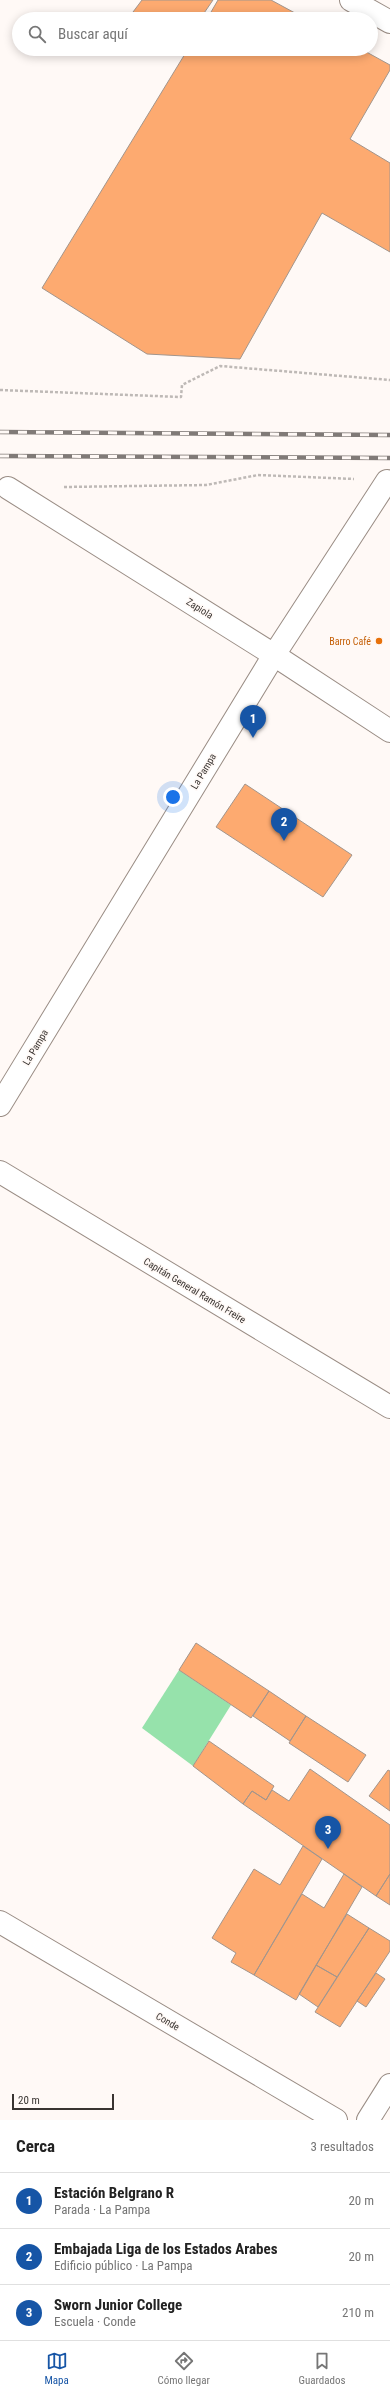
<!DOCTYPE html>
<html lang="es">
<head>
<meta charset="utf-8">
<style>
	:root { --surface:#fff; --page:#f2f2f2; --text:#222; --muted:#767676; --line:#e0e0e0; --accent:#1655a6 }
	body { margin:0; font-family:"Roboto Condensed",sans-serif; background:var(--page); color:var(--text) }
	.scale { position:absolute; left:12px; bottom:10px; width:102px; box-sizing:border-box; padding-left:4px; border:2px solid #393431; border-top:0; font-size:11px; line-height:14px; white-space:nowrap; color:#393431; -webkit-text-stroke:3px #fff9f6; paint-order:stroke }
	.you { position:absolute; left:173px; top:797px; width:14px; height:14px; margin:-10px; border:3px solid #fff; border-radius:50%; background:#1a73e8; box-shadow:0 0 0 6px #1a73e833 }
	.badge { display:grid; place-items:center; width:26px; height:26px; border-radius:50%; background:var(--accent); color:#fff; font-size:13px; font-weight:700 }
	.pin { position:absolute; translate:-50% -33px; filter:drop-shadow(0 1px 2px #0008) }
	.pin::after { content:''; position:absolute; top:21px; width:14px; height:12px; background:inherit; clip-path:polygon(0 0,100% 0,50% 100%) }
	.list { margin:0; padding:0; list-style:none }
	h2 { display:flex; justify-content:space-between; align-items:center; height:52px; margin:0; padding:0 16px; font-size:17px }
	h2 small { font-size:13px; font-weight:400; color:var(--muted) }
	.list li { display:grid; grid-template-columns:26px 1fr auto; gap:12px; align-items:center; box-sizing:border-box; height:56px; padding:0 16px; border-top:1px solid var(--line) }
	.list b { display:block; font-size:15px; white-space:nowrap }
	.list p { margin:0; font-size:13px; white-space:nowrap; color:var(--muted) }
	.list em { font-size:13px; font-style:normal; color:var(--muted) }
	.icon { flex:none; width:22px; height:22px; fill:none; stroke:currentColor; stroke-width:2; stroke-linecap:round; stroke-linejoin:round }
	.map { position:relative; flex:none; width:390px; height:2120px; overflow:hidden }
	.search { position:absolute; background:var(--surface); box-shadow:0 2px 10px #0003; left:12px; right:12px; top:12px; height:44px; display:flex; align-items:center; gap:10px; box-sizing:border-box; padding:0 14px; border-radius:22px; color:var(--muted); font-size:15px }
	.sheet { height:220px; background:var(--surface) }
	nav { display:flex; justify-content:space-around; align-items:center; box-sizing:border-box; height:56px; border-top:1px solid var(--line); background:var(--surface); font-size:11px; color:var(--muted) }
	nav a { display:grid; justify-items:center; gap:2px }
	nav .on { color:var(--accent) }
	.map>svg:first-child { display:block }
	.green { fill:#96e2ab }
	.building { fill:#fdaa70; stroke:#a2958c }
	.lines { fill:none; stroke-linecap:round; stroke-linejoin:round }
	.street-casing { stroke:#9a8d85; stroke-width:24 }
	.path { stroke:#beb9b6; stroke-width:2.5; stroke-dasharray:3 2; stroke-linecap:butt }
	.street { stroke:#fff; stroke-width:22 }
	.rail-casing { stroke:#807a77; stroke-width:4.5 }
	.rail { stroke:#fff9f6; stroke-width:3; stroke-dasharray:9; stroke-linecap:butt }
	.food-dot { fill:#e8710a; stroke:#fff9f6; stroke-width:1.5 }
	.labels { text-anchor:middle; stroke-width:3; stroke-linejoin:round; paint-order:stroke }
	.street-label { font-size:10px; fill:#393431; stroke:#fff9f6 }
	.food-label { font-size:10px; fill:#c56008; stroke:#fff9f6; text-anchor:end }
</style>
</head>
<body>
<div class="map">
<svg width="390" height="2120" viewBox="0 0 390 2120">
	<rect width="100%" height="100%" fill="#fff9f6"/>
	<!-- green -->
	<path class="green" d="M179,1670L231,1705L193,1766L142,1728Z"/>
	<!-- building -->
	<path class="building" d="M142,0H213L200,19H144L133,12Z
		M218,0H271L306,19H207Z
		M188,49H361L390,65V70L350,139L390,163V252L322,213L240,359L147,354L42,288Z
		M245,784L352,855L323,897L216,827Z
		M196,1643L269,1691L251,1718L179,1670Z
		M269,1691L306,1716L290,1741L253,1716Z
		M306,1716L366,1755L348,1782L289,1743Z
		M209,1741L274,1786L266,1800L252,1791L243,1804L193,1766Z
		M310,1769L390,1825V1874L376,1896L243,1804L252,1791L266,1800L272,1790L289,1801Z
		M388,1770L390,1771V1811L369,1796Z
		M303,1846L322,1859L254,1975L231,1962L236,1953L212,1938L254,1869L280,1885Z
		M344,1874L362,1887L296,2000L254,1975L302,1894L324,1908Z
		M390,1874V1905L376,1896Z
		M347,1914L369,1928L337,1977L316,1965Z
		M369,1928L390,1941V1951L340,2027L315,2012Z
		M316,1965L337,1977L318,2007L299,1994Z
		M376,1973L385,1979L366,2007L357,2001Z"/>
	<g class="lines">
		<defs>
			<path id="street" d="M351,0L390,22
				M8,488L274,655L390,731
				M0,1105L274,655L387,481
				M0,1172L390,1407
				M0,1922L336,2120
				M368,2120L390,2085"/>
		</defs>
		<!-- street casing -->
		<use href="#street" class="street-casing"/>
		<!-- path -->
		<path class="path" d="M0,390L181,397L182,385L220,366L390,380
			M64,487L206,485L258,475L354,479"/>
		<!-- street -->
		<use href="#street" class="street"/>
		<defs>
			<path id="rail" d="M0,432L390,435
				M0,456L390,458"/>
		</defs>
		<!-- rail casing -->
		<use href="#rail" class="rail-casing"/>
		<!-- rail -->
		<use href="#rail" class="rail"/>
	</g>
	<!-- markers -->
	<circle class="food-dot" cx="379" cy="641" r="4"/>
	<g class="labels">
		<!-- street labels -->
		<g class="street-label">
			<text transform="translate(200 608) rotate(32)" y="4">Zapiola</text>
			<text transform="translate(203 771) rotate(-59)" y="4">La Pampa</text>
			<text transform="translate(35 1047) rotate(-59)" y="4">La Pampa</text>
			<text transform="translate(195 1290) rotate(31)" y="4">Capitán General Ramón Freire</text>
			<text transform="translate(168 2021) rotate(30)" y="4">Conde</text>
		</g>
		<!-- food labels -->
		<g class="food-label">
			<text x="371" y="645">Barro Café</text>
		</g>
	</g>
</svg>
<div class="scale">20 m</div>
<div class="you"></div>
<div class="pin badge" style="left:253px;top:738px">1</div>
<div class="pin badge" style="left:284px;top:841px">2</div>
<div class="pin badge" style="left:328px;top:1849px">3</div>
<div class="search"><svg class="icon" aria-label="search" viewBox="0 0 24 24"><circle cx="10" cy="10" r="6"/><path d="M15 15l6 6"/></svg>Buscar aquí</div>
</div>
<section class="sheet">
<h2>Cerca<small>3 resultados</small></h2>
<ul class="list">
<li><span class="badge">1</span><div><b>Estación Belgrano R</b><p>Parada · La Pampa</p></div><em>20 m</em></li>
<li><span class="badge">2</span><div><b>Embajada Liga de los Estados Arabes</b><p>Edificio público · La Pampa</p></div><em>20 m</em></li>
<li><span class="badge">3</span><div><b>Sworn Junior College</b><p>Escuela · Conde</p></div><em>210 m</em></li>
</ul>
</section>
<nav>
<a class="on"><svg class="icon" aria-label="map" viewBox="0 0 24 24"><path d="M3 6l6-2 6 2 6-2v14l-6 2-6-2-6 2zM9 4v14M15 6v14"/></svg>Mapa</a>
<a><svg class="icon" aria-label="directions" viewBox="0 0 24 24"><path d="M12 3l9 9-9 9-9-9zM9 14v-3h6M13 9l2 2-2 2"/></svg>Cómo llegar</a>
<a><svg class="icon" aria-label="saved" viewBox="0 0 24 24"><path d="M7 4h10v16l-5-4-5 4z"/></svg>Guardados</a>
</nav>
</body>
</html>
